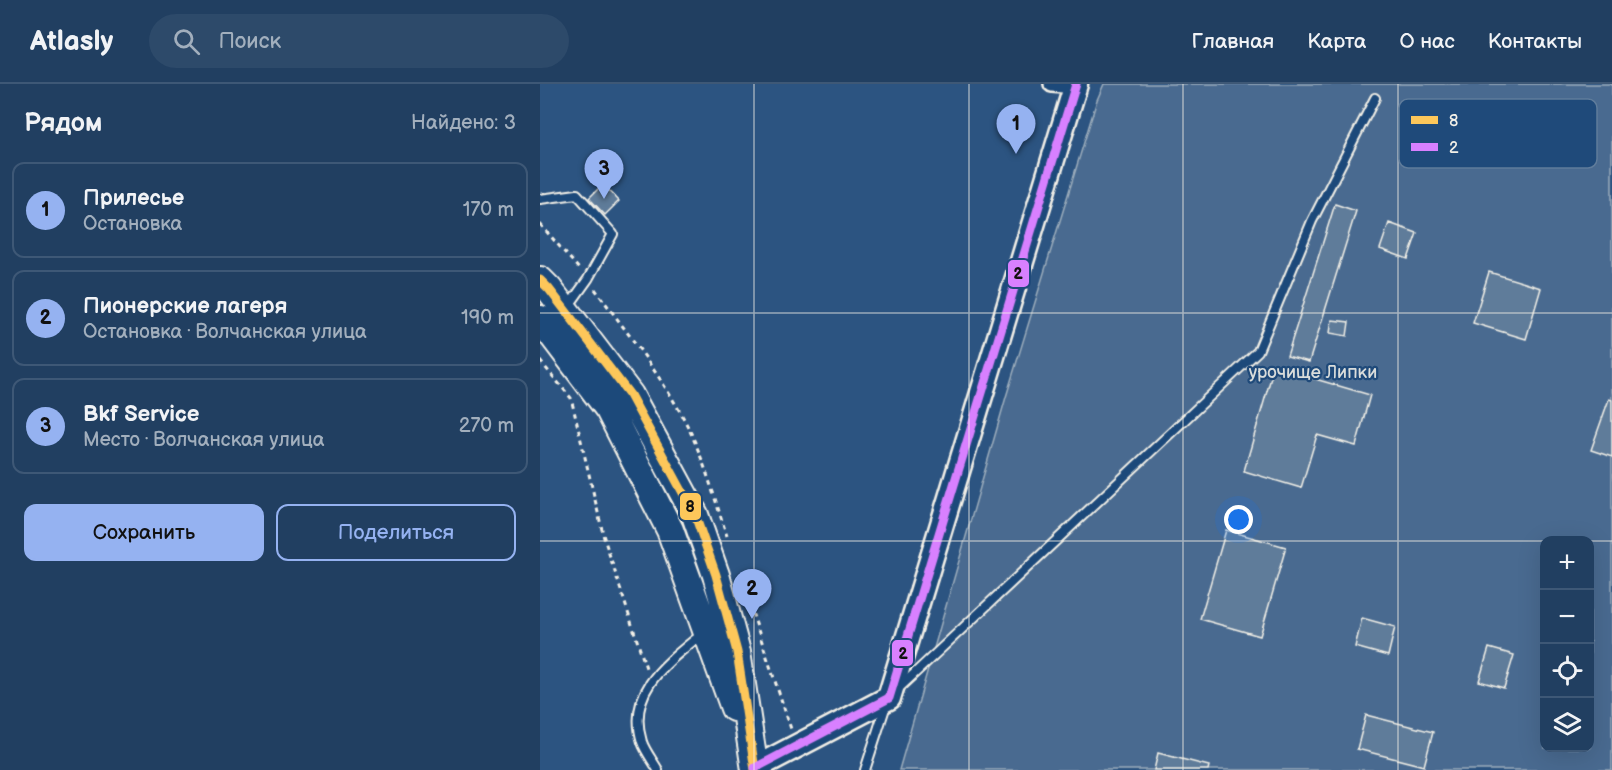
<!DOCTYPE html>
<html lang="ru">
<head>
<meta charset="utf-8">
<style>
	:root { --surface:#213f61; --page:#2d4a6a; --text:#f1f3f6; --muted:#a2afbd; --line:#3e5876; --accent:#95b2f1 }
	body { margin:0; font-family:"Balsamiq Sans",sans-serif; background:var(--page); color:var(--text) }
	.controls { position:absolute; right:18px; bottom:18px; display:grid; overflow:hidden; border-radius:12px; box-shadow:0 6px 24px #0002 }
	.controls button { width:54px; height:54px; display:grid; place-items:center; padding:0; border:0; border-bottom:2px solid var(--line); background:var(--surface); color:var(--text); font:30px sans-serif }
	.you { position:absolute; left:699px; top:436px; width:21px; height:21px; margin:-15px; border:4px solid #fff; border-radius:50%; background:#1a73e8; box-shadow:0 0 0 9px #1a73e833 }
	.badge { display:grid; place-items:center; width:39px; height:39px; border-radius:50%; background:var(--accent); color:#111; font-size:20px; font-weight:700 }
	.pin { position:absolute; translate:-50% -50px; filter:drop-shadow(0 2px 3px #0008) }
	.pin::after { content:''; position:absolute; top:32px; width:21px; height:18px; background:inherit; clip-path:polygon(0 0,100% 0,50% 100%) }
	.list { margin:0; padding:0; list-style:none }
	h2 { display:flex; justify-content:space-between; align-items:center; height:78px; margin:0; padding:0 24px; font-size:26px }
	h2 small { font-size:20px; font-weight:400; color:var(--muted) }
	.list li { display:grid; grid-template-columns:39px 1fr auto; gap:18px; align-items:center; box-sizing:border-box; height:96px; margin:0 12px 12px; padding:0 12px; border:2px solid var(--line); border-radius:12px }
	.list b { display:block; font-size:22px; white-space:nowrap }
	.list p { margin:0; font-size:20px; white-space:nowrap; color:var(--muted) }
	.list em { font-size:20px; font-style:normal; color:var(--muted) }
	.actions { display:flex; gap:12px; padding:18px 24px }
	.actions a { flex:1; padding:14px 0; border:2px solid var(--accent); border-radius:12px; text-align:center; font-size:21px; color:var(--accent) }
	.actions .main { background:var(--accent); color:#111 }
	.icon { flex:none; width:33px; height:33px; fill:none; stroke:currentColor; stroke-width:2; stroke-linecap:round; stroke-linejoin:round }
	.map { position:relative; flex:none; width:1072px; height:686px; overflow:hidden }
	header { display:flex; align-items:center; gap:36px; box-sizing:border-box; height:84px; padding:0 30px; background:var(--surface); border-bottom:2px solid var(--line) }
	header strong { font-size:28px }
	nav { display:flex; gap:33px; margin-inline-start:auto; font-size:21px }
	.search { width:420px; height:54px; background:var(--page); display:flex; align-items:center; gap:15px; box-sizing:border-box; padding:0 21px; border-radius:33px; color:var(--muted); font-size:22px }
	main { display:flex }
	aside { flex:1; background:var(--surface) }
	.map>svg:first-child { display:block }
	.green { fill:#496b90; stroke:#9eaebc; stroke-width:1.5; fill-rule:evenodd }
	.building { fill:#5e7b9a; stroke:#f4f1e8; stroke-width:1.5 }
	.lines { fill:none; stroke-linecap:round; stroke-linejoin:round }
	.lane-casing { stroke:#f4f1e8; stroke-width:12 }
	.street-casing { stroke:#f4f1e8; stroke-width:20 }
	.secondary-casing { stroke:#f4f1e8; stroke-width:27 }
	.primary-casing { stroke:#f4f1e8; stroke-width:30 }
	.path { stroke:#f4f1e8; stroke-width:3; stroke-dasharray:4.5 4.5; stroke-linecap:butt }
	.lane { stroke:#1f4a7a; stroke-width:8 }
	.street { stroke:#1f4a7a; stroke-width:15 }
	.secondary { stroke:#1f4a7a; stroke-width:22 }
	.primary { stroke:#1f4a7a; stroke-width:26 }
	.bus-1-casing { stroke:#1f4a7a; stroke-width:14 }
	.bus-2-casing { stroke:#1f4a7a; stroke-width:14 }
	.bus-1 { stroke:#fdc75a; stroke-width:9 }
	.bus-2 { stroke:#d880ff; stroke-width:9 }
	.grid { fill:none; stroke:#f4f1e8; stroke-width:1.5; stroke-opacity:0.55 }
	.labels { text-anchor:middle; stroke-width:4.5; stroke-linejoin:round; paint-order:stroke }
	.park-label { font-size:18px; fill:#dadddb; stroke:#1f4a7a }
	.key { fill:#1f4a7a; stroke:#5f7c9b; stroke-width:1.5 }
	.key-label { font-size:16px; fill:#f4f1e8 }
	.line-badge { stroke:#1f4a7a; stroke-width:2 }
	.pale-badge-label { font-size:16px; text-anchor:middle; font-weight:bold; fill:#111 }
</style>
</head>
<body>
<header>
<strong>Atlasly</strong>
<div class="search"><svg class="icon" aria-label="search" viewBox="0 0 24 24"><circle cx="10" cy="10" r="6"/><path d="M15 15l6 6"/></svg>Поиск</div>
<nav><a>Главная</a><a>Карта</a><a>О нас</a><a>Контакты</a></nav>
</header>
<main>
<aside>
<h2>Рядом<small>Найдено: 3</small></h2>
<ul class="list">
<li><span class="badge">1</span><div><b>Прилесье</b><p>Остановка</p></div><em>170 m</em></li>
<li><span class="badge">2</span><div><b>Пионерские лагеря</b><p>Остановка · Волчанская улица</p></div><em>190 m</em></li>
<li><span class="badge">3</span><div><b>Bkf Service</b><p>Место · Волчанская улица</p></div><em>270 m</em></li>
</ul>
<div class="actions"><a class="main">Сохранить</a><a>Поделиться</a></div>
</aside>
<div class="map">
<svg width="1072" height="686" viewBox="0 0 1072 686">
	<rect width="100%" height="100%" fill="#2c5481"/>
	<filter id="ink" filterUnits="userSpaceOnUse"><feTurbulence type="fractalNoise" baseFrequency=".0167" numOctaves="2"/><feDisplacementMap in="SourceGraphic" scale="12" xChannelSelector="R" yChannelSelector="G"/><feConvolveMatrix kernelMatrix="1 2 1 2 8 2 1 2 1" color-interpolation-filters="sRGB"/></filter>
	<g filter="url(#ink)">
		<!-- green -->
		<path class="green" d="M564,0H1072V686H359L466,313L557,16ZM1005,457H1050V664H1005Z"/>
		<!-- building -->
		<path class="building" d="M63,100L79,117L65,131L49,114Z
			M795,120L816,127L769,278L747,272Z
			M849,139L877,149L868,175L840,165Z
			M949,188L1001,204L986,255L933,239Z
			M792,236L809,238L807,252L790,249Z
			M734,283L830,311L816,362L777,351L761,404L704,387Z
			M1069,315L1072,316V373L1051,366Z
			M686,446L746,463L720,552L660,535Z
			M822,534L855,543L848,572L815,563Z
			M949,564L974,571L964,604L939,597Z
			M826,631L893,648L884,682L817,665Z
			M618,669L669,682L668,686H614Z"/>
		<g class="lines">
			<defs>
				<path id="lane" d="M0,115L37,110L73,150L48,195L28,223
					M359,604L718,267L772,137L835,14
					M118,686C113,677 105,667 102,658C86,606 128,578 163,549
					M325,686L346,621"/>
				<path id="street" d="M512,0L535,2"/>
				<path id="secondary" d="M215,684L349,614L536,0"/>
				<path id="primary" d="M0,196L9,205L90,311L155,431L176,491L197,568L215,686
					M0,235L69,326L130,446L194,624"/>
			</defs>
			<!-- lane casing -->
			<use href="#lane" class="lane-casing"/>
			<!-- street casing -->
			<use href="#street" class="street-casing"/>
			<!-- secondary casing -->
			<use href="#secondary" class="secondary-casing"/>
			<!-- primary casing -->
			<use href="#primary" class="primary-casing"/>
			<!-- path -->
			<path class="path" d="M0,140L40,186
				M55,205C86,247 119,289 144,335C163,371 174,413 187,452
				M0,277L31,314L64,454L106,584
				M201,495L251,645"/>
			<!-- lane -->
			<use href="#lane" class="lane"/>
			<!-- street -->
			<use href="#street" class="street"/>
			<!-- secondary -->
			<use href="#secondary" class="secondary"/>
			<!-- primary -->
			<use href="#primary" class="primary"/>
			<defs>
				<path id="bus-1" d="M0,196L9,205L90,311L155,431L176,491L197,568L215,686"/>
				<path id="bus-2" d="M215,684L349,614L536,0"/>
			</defs>
			<!-- bus-1 casing -->
			<use href="#bus-1" class="bus-1-casing"/>
			<!-- bus-2 casing -->
			<use href="#bus-2" class="bus-2-casing"/>
			<!-- bus-1 -->
			<use href="#bus-1" class="bus-1"/>
			<!-- bus-2 -->
			<use href="#bus-2" class="bus-2"/>
		</g>
	</g>
	<!-- grid -->
	<path class="grid" d="M214,0V686M429,0V686M643,0V686M858,0V686M0,229H1072M0,457H1005M1050,457H1072"/>
	<g class="labels">
		<!-- park labels -->
		<g class="park-label">
			<text x="773" y="294">урочище Липки</text>
		</g>
	</g>
	<!-- legend -->
	<rect x="859" y="15" width="198" height="69" rx="9" class="key"/>
	<rect x="871" y="32" width="27" height="8" fill="#fdc75a"/>
	<rect x="871" y="59" width="27" height="8" fill="#d880ff"/>
	<g class="key-label">
		<text x="909" y="42">8</text>
		<text x="909" y="69">2</text>
	</g>
	<g class="line-badge">
		<rect x="467" y="175" width="23" height="29" rx="6" fill="#d880ff"/>
		<rect x="139" y="408" width="23" height="29" rx="6" fill="#fdc75a"/>
		<rect x="351" y="555" width="23" height="28" rx="6" fill="#d880ff"/>
	</g>
	<g class="pale-badge-label">
		<text x="478" y="195">2</text>
		<text x="150" y="428">8</text>
		<text x="363" y="575">2</text>
	</g>
</svg>
<div class="controls">
<button>+</button>
<button>−</button>
<button><svg class="icon" aria-label="locate" viewBox="0 0 24 24"><circle cx="12" cy="12" r="6"/><path d="M12 2v4M12 18v4M2 12h4M18 12h4"/></svg></button>
<button><svg class="icon" aria-label="layers" viewBox="0 0 24 24"><path d="M12 4l9 5-9 5-9-5zM3 14l9 5 9-5"/></svg></button>
</div>
<div class="you"></div>
<div class="pin badge" style="left:476px;top:70px">1</div>
<div class="pin badge" style="left:212px;top:535px">2</div>
<div class="pin badge" style="left:64px;top:115px">3</div>
</div>
</main>
</body>
</html>
